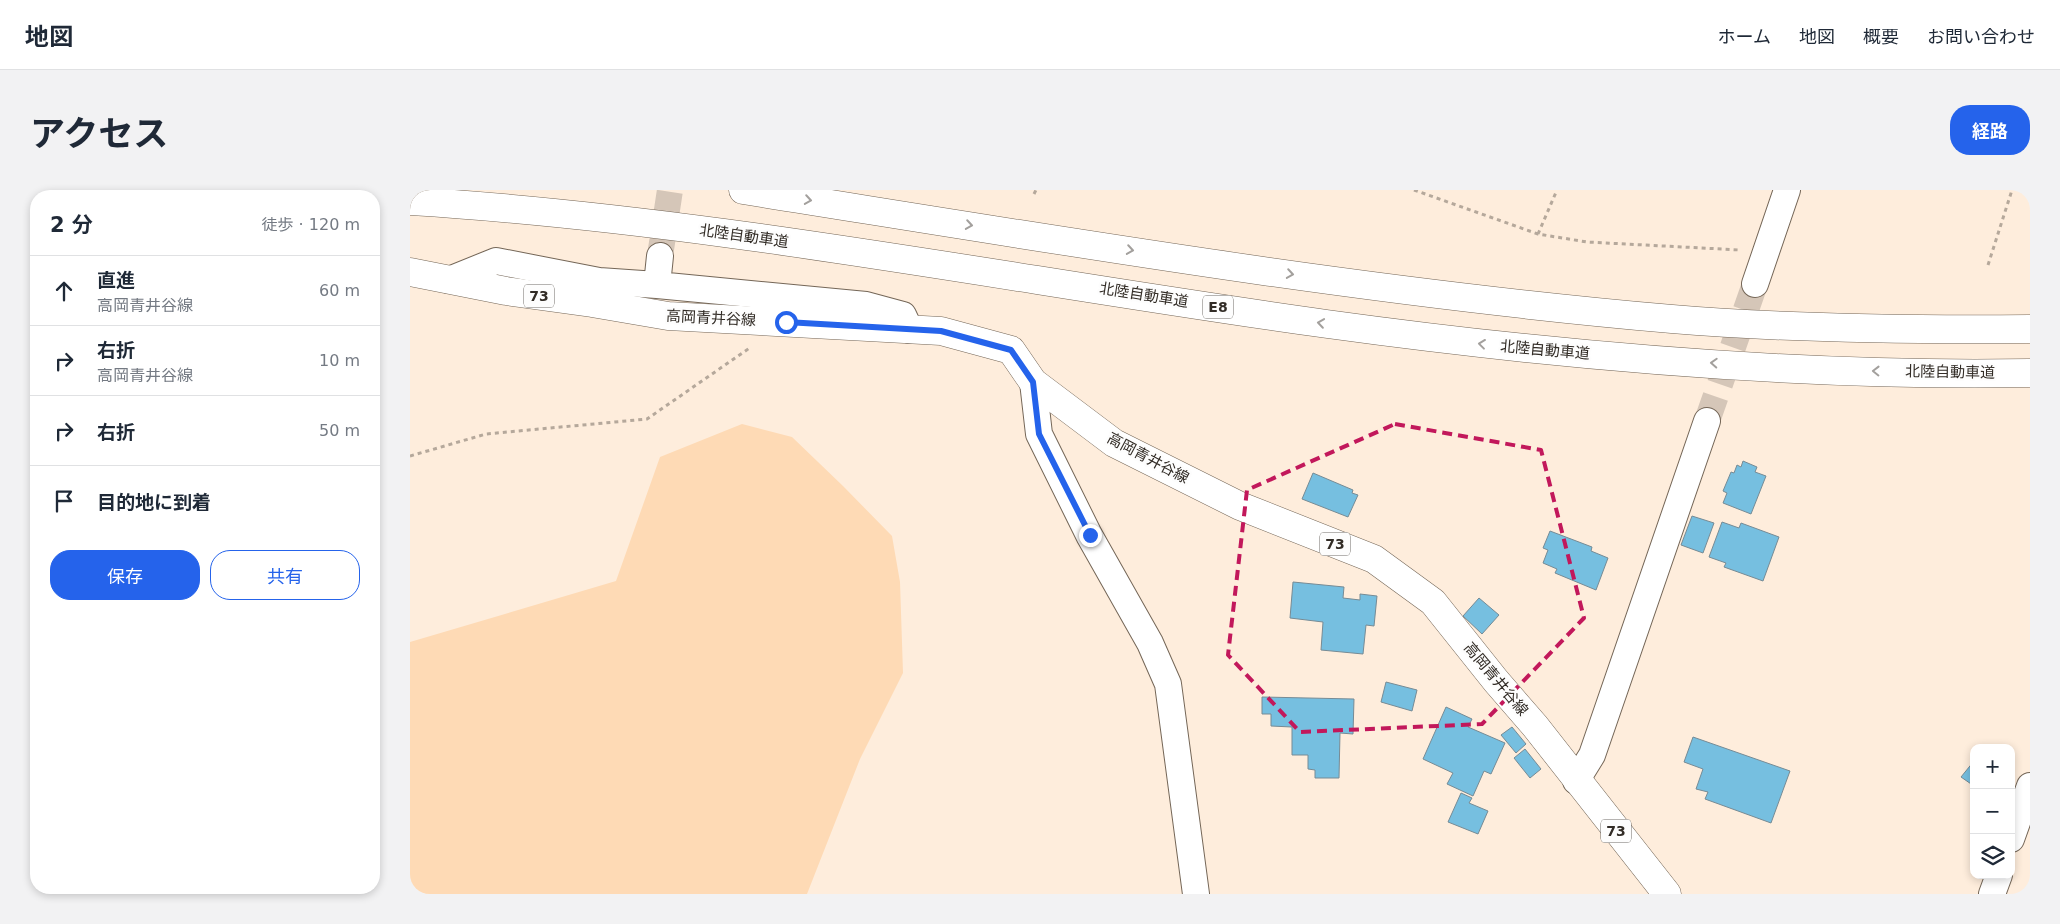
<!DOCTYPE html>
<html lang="ja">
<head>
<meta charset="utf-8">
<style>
	:root { --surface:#fff; --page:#f2f2f3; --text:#1f2937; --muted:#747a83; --line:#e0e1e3; --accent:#2563eb }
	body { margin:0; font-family:"DejaVu Sans","Noto Sans JP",sans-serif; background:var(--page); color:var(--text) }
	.controls { position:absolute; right:15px; bottom:15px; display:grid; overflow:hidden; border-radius:10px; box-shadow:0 2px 8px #0003 }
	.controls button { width:45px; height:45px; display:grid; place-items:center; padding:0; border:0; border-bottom:1px solid var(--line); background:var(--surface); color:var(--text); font:25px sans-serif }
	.stop { position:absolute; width:15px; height:15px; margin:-11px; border:4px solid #2563eb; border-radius:50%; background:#fff }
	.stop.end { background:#2563eb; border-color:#fff; box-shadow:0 1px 5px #0008 }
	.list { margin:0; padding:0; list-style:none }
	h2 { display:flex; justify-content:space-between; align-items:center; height:65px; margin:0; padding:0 20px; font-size:21px }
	h2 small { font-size:16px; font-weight:400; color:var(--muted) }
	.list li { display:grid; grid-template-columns:32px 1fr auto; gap:15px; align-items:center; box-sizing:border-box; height:70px; padding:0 20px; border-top:1px solid var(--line) }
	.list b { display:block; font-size:19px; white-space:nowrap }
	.list p { margin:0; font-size:16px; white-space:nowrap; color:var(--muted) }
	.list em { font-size:16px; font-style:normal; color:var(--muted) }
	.actions { display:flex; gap:10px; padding:15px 20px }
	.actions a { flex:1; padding:11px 0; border:1px solid var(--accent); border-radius:20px; text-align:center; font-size:18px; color:var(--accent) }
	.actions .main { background:var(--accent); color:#fff }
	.icon { flex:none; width:28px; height:28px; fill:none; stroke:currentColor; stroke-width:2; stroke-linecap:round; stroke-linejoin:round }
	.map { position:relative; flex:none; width:1620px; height:704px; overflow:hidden; border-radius:20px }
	header { display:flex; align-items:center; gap:30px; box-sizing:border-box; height:70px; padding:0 25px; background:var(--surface); border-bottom:1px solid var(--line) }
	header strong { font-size:24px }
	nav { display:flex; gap:28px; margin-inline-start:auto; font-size:18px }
	.intro { display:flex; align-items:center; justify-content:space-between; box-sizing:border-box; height:120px; padding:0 30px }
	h1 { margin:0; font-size:35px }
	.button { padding:12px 22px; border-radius:20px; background:var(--accent); color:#fff; font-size:18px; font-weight:700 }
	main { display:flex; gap:30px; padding:0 30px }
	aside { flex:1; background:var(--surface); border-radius:20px; box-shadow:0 2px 8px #0003 }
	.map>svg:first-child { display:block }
	.green { fill:#fedab5 }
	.building { fill:#76bfe0; stroke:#768b95 }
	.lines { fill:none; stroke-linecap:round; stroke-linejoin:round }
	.street-tunnel { stroke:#d5c6b8; stroke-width:26; stroke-dasharray:26 13; stroke-linecap:butt }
	.street-casing { stroke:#746657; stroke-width:28 }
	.primary-casing { stroke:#746657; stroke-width:29 }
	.highway-casing { stroke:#746657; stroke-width:29 }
	.path { stroke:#b5a89b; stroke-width:3; stroke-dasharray:4 4; stroke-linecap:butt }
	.street { stroke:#fff; stroke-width:26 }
	.primary { stroke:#fff; stroke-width:28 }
	.highway { stroke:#fff; stroke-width:28 }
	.oneway { stroke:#a3a09d }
	.route { stroke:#2563eb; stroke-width:6 }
	.marked { fill:none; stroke:#c2185b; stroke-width:4; stroke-dasharray:10 6; stroke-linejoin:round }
	.labels { text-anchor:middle; stroke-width:5; stroke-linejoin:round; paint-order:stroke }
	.shield { fill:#fdfdfd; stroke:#6f6b66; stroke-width:1 }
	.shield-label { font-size:14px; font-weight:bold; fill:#322c26 }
	.street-label { font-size:15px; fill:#322c26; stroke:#fdfdfd }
</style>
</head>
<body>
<header>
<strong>地図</strong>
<nav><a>ホーム</a><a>地図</a><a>概要</a><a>お問い合わせ</a></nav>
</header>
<div class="intro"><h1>アクセス</h1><a class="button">経路</a></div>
<main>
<aside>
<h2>2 分<small>徒歩 · 120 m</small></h2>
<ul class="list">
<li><svg class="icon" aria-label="ahead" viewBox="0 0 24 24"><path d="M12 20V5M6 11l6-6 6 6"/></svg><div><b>直進</b><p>高岡青井谷線</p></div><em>60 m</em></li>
<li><svg class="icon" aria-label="right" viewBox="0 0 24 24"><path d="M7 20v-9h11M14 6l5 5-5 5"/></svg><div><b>右折</b><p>高岡青井谷線</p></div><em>10 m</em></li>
<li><svg class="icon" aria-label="right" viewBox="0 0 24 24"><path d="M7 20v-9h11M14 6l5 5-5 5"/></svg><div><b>右折</b></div><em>50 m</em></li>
<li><svg class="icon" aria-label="arrive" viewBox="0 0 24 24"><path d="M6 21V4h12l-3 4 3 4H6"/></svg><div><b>目的地に到着</b></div></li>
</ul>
<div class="actions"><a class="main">保存</a><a>共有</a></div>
</aside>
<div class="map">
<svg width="1620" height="704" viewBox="0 0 1620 704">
	<rect width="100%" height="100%" fill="#feeddc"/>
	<!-- green -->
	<path class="green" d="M332,234L382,247L433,296L482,346L490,392L493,483L450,569L397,704H0V452L206,391L250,267Z"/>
	<!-- building -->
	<path class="building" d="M1333,271L1347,277L1345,282L1356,286L1341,324L1313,313L1317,303L1313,301L1321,282L1324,283L1327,275L1331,277Z
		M903,283L943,300L942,303L948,305L938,327L892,309Z
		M1282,326L1304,333L1293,363L1271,355Z
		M1312,332L1329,338L1331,333L1369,347L1353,391L1314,377L1316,373L1299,367Z
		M1140,341L1182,357L1181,361L1198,368L1186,400L1145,383L1147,379L1133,373L1138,360L1133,358Z
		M883,392L934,397L933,408L950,410V404L967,406L964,436L956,435L953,464L911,460L913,432L880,428Z
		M1069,408L1089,425L1072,444L1053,426Z
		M976,492L1007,500L1002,521L971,512Z
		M852,507L944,509L943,544L930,543L929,588H905V580L898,579V565H882V537L861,536V524H852Z
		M1036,517L1062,529L1058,537L1095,553L1081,584L1074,581L1063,606L1037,594L1043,583L1013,569Z
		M1102,537L1116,554L1106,563L1091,545Z
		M1283,547L1380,581L1361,633L1295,609L1298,602L1286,599L1293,579L1274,572Z
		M1115,559L1131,579L1120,588L1104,568Z
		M1564,571V596L1551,587Z
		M1051,603L1062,608L1059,613L1078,621L1068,644L1038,632Z"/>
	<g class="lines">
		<!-- street-tunnel -->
		<path class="street-tunnel" d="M250,66L260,0
			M1297,231L1345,94"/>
		<defs>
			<path id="street" d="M39,90L86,71L189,91L247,95L250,66
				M1345,94L1377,0
				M247,95L456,115L493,125L500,140
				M623,192L629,244L679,345L740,453L758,494L786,704
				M1166,591L1182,565L1297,231
				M1601,649L1620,596
				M1582,704L1589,685"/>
			<path id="primary" d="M0,82L96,101L182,113L258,126L531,141L601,160L623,192L704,253L830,316L964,369L1023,412L1086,491L1125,536L1257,704"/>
			<path id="highway" d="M333,0C642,49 950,102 1262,129C1380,139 1501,140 1620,139
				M0,11C309,30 612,92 917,134C1150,166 1386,187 1620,183"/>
		</defs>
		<!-- street casing -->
		<use href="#street" class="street-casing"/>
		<!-- primary casing -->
		<use href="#primary" class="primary-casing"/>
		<!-- highway casing -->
		<use href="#highway" class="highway-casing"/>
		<!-- path -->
		<path class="path" d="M1004,0L1128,44L1177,52L1330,60
			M624,4L626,0
			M1128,44L1147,0
			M1578,75L1602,0
			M0,266L76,244L237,229L341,157"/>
		<!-- street -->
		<use href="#street" class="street"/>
		<!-- primary -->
		<use href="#primary" class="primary"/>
		<!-- highway -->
		<use href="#highway" class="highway"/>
	</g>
	<!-- one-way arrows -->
	<defs><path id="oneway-chevron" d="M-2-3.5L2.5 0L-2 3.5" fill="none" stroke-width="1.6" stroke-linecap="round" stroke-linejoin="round" transform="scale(1.25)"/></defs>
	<g class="oneway">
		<use href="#oneway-chevron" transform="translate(398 10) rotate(9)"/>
		<use href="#oneway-chevron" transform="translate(559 35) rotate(9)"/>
		<use href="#oneway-chevron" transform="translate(720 60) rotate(9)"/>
		<use href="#oneway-chevron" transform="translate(880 84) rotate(9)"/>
		<use href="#oneway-chevron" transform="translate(911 133) rotate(-172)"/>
		<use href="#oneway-chevron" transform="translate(1072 154) rotate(-173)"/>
		<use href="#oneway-chevron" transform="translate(1304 173) rotate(-177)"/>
		<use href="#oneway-chevron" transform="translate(1466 181) rotate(-179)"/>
	</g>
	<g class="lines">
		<!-- route -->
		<path class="route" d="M376,132L531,141L601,160L623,192L629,244L680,345"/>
	</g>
	<!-- marked area -->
	<path class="marked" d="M985,234L1131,260L1174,428L1072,534L890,542L818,465L837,300Z"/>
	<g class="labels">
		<!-- shield labels -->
		<g class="shield">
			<rect x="114" y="94.5" width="30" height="23" rx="4"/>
			<rect x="793" y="105.5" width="30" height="23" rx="4"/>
			<rect x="910" y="342.5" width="30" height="23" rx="4"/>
			<rect x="1191" y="629.5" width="30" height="23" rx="4"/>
		</g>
		<g class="shield-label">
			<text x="129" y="111">73</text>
			<text x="808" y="122">E8</text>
			<text x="925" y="359">73</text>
			<text x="1206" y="646">73</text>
		</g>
		<!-- street labels -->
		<g class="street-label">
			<text transform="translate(334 46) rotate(8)" y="5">北陸自動車道</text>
			<text transform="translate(734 105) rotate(9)" y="5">北陸自動車道</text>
			<text transform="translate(301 128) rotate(3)" y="5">高岡青井谷線</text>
			<text transform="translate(1135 160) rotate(5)" y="5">北陸自動車道</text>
			<text transform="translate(1540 182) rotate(1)" y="5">北陸自動車道</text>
			<text transform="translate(738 268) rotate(28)" y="5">高岡青井谷線</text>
			<text transform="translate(1086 489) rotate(50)" y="5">高岡青井谷線</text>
		</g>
	</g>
</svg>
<div class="controls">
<button>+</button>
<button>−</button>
<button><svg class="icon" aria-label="layers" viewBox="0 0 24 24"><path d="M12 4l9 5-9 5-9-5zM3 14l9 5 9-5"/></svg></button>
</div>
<div class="stop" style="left:376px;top:132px"></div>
<div class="stop end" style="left:680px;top:345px"></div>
</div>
</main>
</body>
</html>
